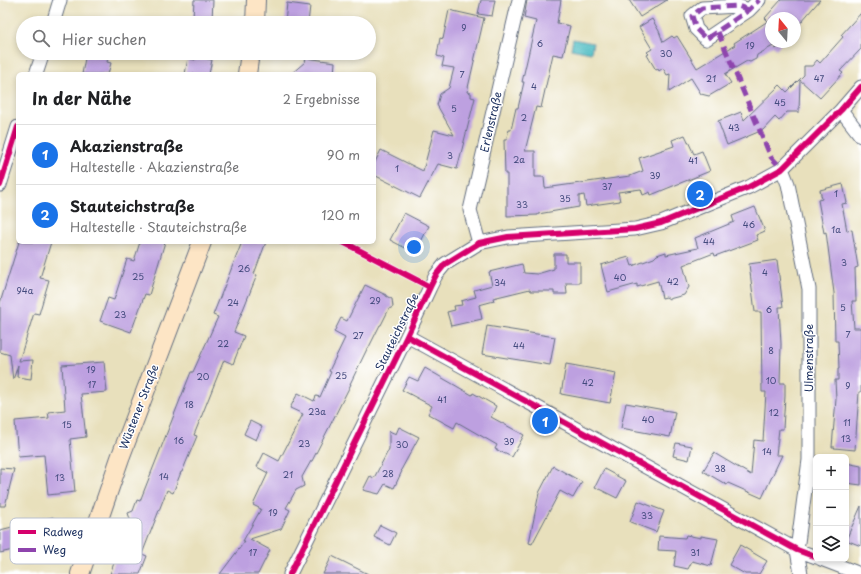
<!DOCTYPE html>
<html lang="de">
<head>
<meta charset="utf-8">
<style>
	:root { --surface:#fff; --page:#f2f2f2; --text:#202124; --muted:#757577; --line:#e0e0e0; --accent:#1a73e8 }
	body { margin:0; font-family:"Playpen Sans",sans-serif; background:var(--page); color:var(--text) }
	.controls { position:absolute; right:12px; bottom:12px; display:grid; overflow:hidden; border-radius:6px; box-shadow:0 2px 6px #0003 }
	.controls button { width:36px; height:36px; display:grid; place-items:center; padding:0; border:0; border-bottom:1px solid var(--line); background:var(--surface); color:var(--text); font:20px sans-serif }
	.compass { position:absolute; left:765px; top:12px; width:36px; height:36px; border-radius:50%; background:var(--surface); box-shadow:0 2px 6px #0003; rotate:342deg }
	.you { position:absolute; left:414px; top:247px; width:14px; height:14px; margin:-10px; border:3px solid #fff; border-radius:50%; background:#1a73e8; box-shadow:0 0 0 6px #1a73e833 }
	.badge { display:grid; place-items:center; width:26px; height:26px; border-radius:50%; background:var(--accent); color:#fff; font-size:13px; font-weight:700 }
	.pin { position:absolute; translate:-50% -50%; border:2px solid #fff; box-shadow:0 1px 4px #0006 }
	.list { margin:0; padding:0; list-style:none }
	h2 { display:flex; justify-content:space-between; align-items:center; height:52px; margin:0; padding:0 16px; font-size:17px }
	h2 small { font-size:13px; font-weight:400; color:var(--muted) }
	.list li { display:grid; grid-template-columns:26px 1fr auto; gap:12px; align-items:center; box-sizing:border-box; height:60px; padding:0 16px; border-top:1px solid var(--line) }
	.list b { display:block; font-size:15px; white-space:nowrap }
	.list p { margin:0; font-size:13px; white-space:nowrap; color:var(--muted) }
	.list em { font-size:13px; font-style:normal; color:var(--muted) }
	.icon { flex:none; width:22px; height:22px; fill:none; stroke:currentColor; stroke-width:2; stroke-linecap:round; stroke-linejoin:round }
	.map { position:relative; flex:none; width:861px; height:574px; overflow:hidden }
	.search { position:absolute; background:var(--surface); box-shadow:0 2px 6px #0003; left:16px; top:16px; width:360px; height:44px; display:flex; align-items:center; gap:10px; box-sizing:border-box; padding:0 14px; border-radius:22px; color:var(--muted); font-size:15px }
	.panel { position:absolute; background:var(--surface); box-shadow:0 2px 6px #0003; left:16px; top:72px; width:360px; height:172px; border-radius:6px }
	.map>svg:first-child { display:block }
	.water { fill:#4dbcc2; stroke:#347690 }
	.building { fill:#bda0e0 }
	.lines { fill:none; stroke-linecap:round; stroke-linejoin:round }
	.street-casing { stroke:#636d7f; stroke-width:15 }
	.secondary-casing { stroke:#636d7f; stroke-width:20 }
	.street { stroke:#fff; stroke-width:13 }
	.secondary { stroke:#fde5c5; stroke-width:18 }
	.quiet { stroke:#8e44ad; stroke-width:5; stroke-dasharray:10 5; stroke-linecap:butt }
	.cycleway-casing { stroke:#fff; stroke-width:8 }
	.cycleway { stroke:#d6006c; stroke-width:6 }
	.labels { text-anchor:middle; stroke-width:3; stroke-linejoin:round; paint-order:stroke }
	.number-label { font-size:9px; fill:#444b7e }
	.street-label { font-size:11px; fill:#1b2f5e; stroke:#fff }
	.key { fill:#fff; stroke:#bbc1cf; stroke-width:1 }
	.key-label { font-size:11px; fill:#1b2f5e }
</style>
</head>
<body>
<div class="map">
<svg width="861" height="574" viewBox="0 0 861 574">
	<rect width="100%" height="100%" fill="#fff"/>
	<filter id="ink" filterUnits="userSpaceOnUse"><feTurbulence type="fractalNoise" baseFrequency=".025" numOctaves="2"/><feDisplacementMap in="SourceGraphic" scale="8" xChannelSelector="R" yChannelSelector="G"/><feConvolveMatrix kernelMatrix="1 2 1 2 8 2 1 2 1" color-interpolation-filters="sRGB"/></filter>
	<filter id="wash" filterUnits="userSpaceOnUse"><feTurbulence type="fractalNoise" baseFrequency=".012" numOctaves="4" result="noise"/><feDisplacementMap in="SourceGraphic" scale="16" xChannelSelector="R" yChannelSelector="G"/><feGaussianBlur stdDeviation="0.9" result="paint"/><feColorMatrix in="noise" values="0 0 0 0 0 0 0 0 0 0 0 0 0 0 0 0 0 1.4 0 .05"/><feComposite in="paint" operator="in"/></filter>
	<g filter="url(#wash)">
		<rect width="100%" height="100%" fill="#e8e0bc"/>
		<!-- water -->
		<path class="water" d="M573,39L593,43L591,53L571,49Z"/>
		<g id="blocks">
			<!-- building -->
			<path class="building" d="M194,0H213L212,19L193,18Z
				M481,0H495L492,16L478,14Z
				M527,0H561L557,23L570,26L563,56L553,54L541,108L536,107L525,151H535V177H544L545,188L630,176L643,171L639,158L674,146L672,140L685,135L694,154L702,151L710,171L651,195L650,192L643,195L641,189L618,192L620,201L586,206L584,195L579,196V207L538,214V215L507,216V174H505L504,140H506L509,130H511L516,108H518L524,82H522L536,21L524,18Z
				M629,0H667L640,17Z
				M781,0H820L795,29V18H771V42H783L776,49L773,46L757,55L756,59L750,62L747,61L725,74L731,83L709,96L701,94L691,78L669,92L670,74L667,75L663,68L659,71L658,69L656,70L647,55L649,54L647,52L652,49L639,27L652,19L659,31L663,42L672,36L674,38L677,36L697,68L735,45L734,43L768,21L765,18Z
				M287,3L310,6L308,23H285Z
				M449,10L484,18L467,92L471,93V97L475,98L457,169L438,164L420,198L374,175V164L381,150L423,171L434,130L454,135L437,105L440,94L449,88L454,68L442,66L444,58L437,56L440,38L443,39Z
				M861,13V49L840,71L843,73L820,98L800,80L799,112H787L779,121L775,117L763,130L727,145L718,121L741,112L744,120L780,85L787,92L804,75V66H812L817,60L820,63L843,37L841,35Z
				M86,53H109L107,62L111,63L108,74H82Z
				M196,56L212,60L209,74H185L188,58L195,60Z
				M306,58L335,62L334,74H291L305,62Z
				M843,184L847,203L842,204L847,231L852,230L858,267L855,268L856,301H852L854,328H861V392H859L855,450L834,448L835,447H832L836,399L835,380H838V369H839L838,341H835L834,293L826,232L824,233L818,200L822,199L820,190Z
				M755,207L765,231L756,235L758,240L715,256L714,253L683,265L689,287L684,295L669,299L666,297L662,298L658,281L637,287V284L608,292L601,265L629,257L632,266L654,258L657,255L666,252V255L698,248L695,238L734,222L732,216Z
				M404,213L429,226L415,253L390,240Z
				M19,242H51L40,278L49,280L39,314L34,313L19,361L33,360L31,379L17,377L18,365L13,380L10,355L0,352V303Z
				M140,242H165L149,295L145,294L131,332L100,321L108,298L114,300L127,259L134,261Z
				M242,242H266L254,274L257,275L234,332L244,336L233,364L224,360L194,435L197,436L182,472H181L173,493L167,490L142,554L147,556L140,574H110L130,519L128,513L133,511L137,500L140,501L191,372H193L218,317L213,315Z
				M554,254H566V262H580V283H566L567,294H554V291H531L530,289L493,298L494,301L479,305L482,319L451,326L447,312L455,310L454,306L462,305L461,301L476,297L474,290L492,285L489,272L522,264L524,273L537,274L554,269Z
				M777,260L783,307H779L781,344L780,383H785V396L783,429H779L776,455H782L762,498L728,483L727,485L703,471L714,453L751,475L754,440L763,441L766,392H762L761,312H755L749,264Z
				M365,285L386,295V296L392,299L393,307L389,309L381,325H380L368,349H367L350,384H351L312,461H311L302,477L304,486L296,490L286,508L290,510L281,529L250,539L270,550L258,574H220L245,541H243L261,509L253,505L268,473L257,467L264,453L279,461L303,414L290,408L298,393L314,401L316,396L320,397L331,372L329,371L345,338L334,332L341,318L347,321Z
				M487,326L555,337L550,365L482,354Z
				M104,362L107,392L81,394L86,437L70,439L75,492L48,495L44,455L18,457L15,421L49,418L48,412L65,410L62,365Z
				M566,364L616,373L610,403L561,394Z
				M425,368L472,395L473,393L496,406L491,417L524,435L512,457L495,449L497,445L457,422L454,428L428,414L432,406L402,390L409,377L418,381Z
				M626,403L675,412L670,437L621,428Z
				M250,421L262,427L256,440L244,434Z
				M399,427L419,437L401,470L402,471L394,488L385,484L379,494L363,490L370,476L374,478L389,449V431L396,434Z
				M676,443L692,446L689,460L673,456Z
				M846,463L861,466V485L846,483Z
				M553,466L582,482L573,498L560,491L532,544L529,543L539,493Z
				M0,468L14,469L5,506H0Z
				M604,469L626,481L617,498L595,487Z
				M638,501L664,511L656,532L630,522Z
				M861,506V546L846,540Z
				M53,517L57,537L47,540V542L0,553V530Z
				M380,525L396,533L390,545L374,537Z
				M686,535L701,538V536L718,539L711,566L692,561L688,569L674,566L676,551L658,550L659,536L685,538Z
				M740,545L767,561L759,574H745L729,565Z
				M332,556L368,574H323Z"/>
		</g>
	</g>
	<g filter="url(#ink)">
		<use href="#blocks" fill-opacity="0" stroke="#636d7f" stroke-width="1"/>
		<g class="lines">
			<defs>
				<path id="street" d="M749,10L738,6L702,8L692,16L696,29L706,39L749,10L759,0
					M53,23L60,0
					M36,74L43,53
					M841,110L861,136
					M782,169L788,184L809,289V460L797,550L801,574
					M0,185L18,127
					M479,243L470,210L519,0
					M407,336L797,550L816,557
					M821,559L855,572L857,574
					M290,574L407,336L430,287L436,275L445,264L479,243L508,237L635,229L661,223L749,187L782,169L841,110L861,87"/>
				<path id="secondary" d="M255,23L256,0
					M247,74L250,53
					M80,574L120,458L202,242"/>
			</defs>
			<!-- street casing -->
			<use href="#street" class="street-casing"/>
			<!-- secondary casing -->
			<use href="#secondary" class="secondary-casing"/>
			<!-- street -->
			<use href="#street" class="street"/>
			<!-- secondary -->
			<use href="#secondary" class="secondary"/>
			<!-- quiet -->
			<path class="quiet" d="M749,10L738,6L702,8L692,16L696,29L706,39L749,10L759,0
				M718,32L771,157L782,169"/>
			<defs>
				<path id="cycleway" d="M0,185L18,127
					M343,242L430,287
					M407,336L797,550L816,557
					M290,574L407,336L430,287L436,275L445,264L479,243L508,237L635,229L661,223L749,187L782,169L841,110L861,87"/>
			</defs>
			<!-- cycleway casing -->
			<use href="#cycleway" class="cycleway-casing"/>
			<!-- cycleway -->
			<use href="#cycleway" class="cycleway"/>
		</g>
	</g>
	<g class="labels">
		<!-- number labels -->
		<g class="number-label">
			<text x="464" y="31">9</text>
			<text x="540" y="47">6</text>
			<text x="750" y="49">19</text>
			<text x="666" y="57">30</text>
			<text x="462" y="78">7</text>
			<text x="711" y="82">21</text>
			<text x="819" y="82">47</text>
			<text x="534" y="90">4</text>
			<text x="780" y="106">45</text>
			<text x="454" y="112">5</text>
			<text x="524" y="121">2</text>
			<text x="734" y="131">43</text>
			<text x="450" y="159">3</text>
			<text x="519" y="163">2a</text>
			<text x="693" y="164">41</text>
			<text x="397" y="172">1</text>
			<text x="655" y="179">39</text>
			<text x="607" y="190">37</text>
			<text x="836" y="197">1</text>
			<text x="565" y="202">35</text>
			<text x="522" y="208">33</text>
			<text x="749" y="228">46</text>
			<text x="836" y="233">1a</text>
			<text x="709" y="245">44</text>
			<text x="844" y="266">3</text>
			<text x="244" y="272">26</text>
			<text x="765" y="276">4</text>
			<text x="138" y="280">25</text>
			<text x="620" y="281">40</text>
			<text x="673" y="285">42</text>
			<text x="500" y="286">34</text>
			<text x="25" y="294">94a</text>
			<text x="375" y="304">29</text>
			<text x="233" y="306">24</text>
			<text x="843" y="311">5</text>
			<text x="769" y="313">6</text>
			<text x="120" y="318">23</text>
			<text x="848" y="338">7</text>
			<text x="358" y="339">27</text>
			<text x="223" y="347">22</text>
			<text x="519" y="349">44</text>
			<text x="771" y="354">8</text>
			<text x="91" y="373">19</text>
			<text x="341" y="379">25</text>
			<text x="203" y="380">20</text>
			<text x="771" y="384">10</text>
			<text x="588" y="386">42</text>
			<text x="92" y="388">17</text>
			<text x="848" y="389">9</text>
			<text x="442" y="403">41</text>
			<text x="189" y="408">18</text>
			<text x="317" y="415">23a</text>
			<text x="774" y="416">12</text>
			<text x="648" y="423">40</text>
			<text x="847" y="426">11</text>
			<text x="67" y="428">15</text>
			<text x="846" y="442">13</text>
			<text x="179" y="444">16</text>
			<text x="509" y="445">39</text>
			<text x="304" y="447">23</text>
			<text x="402" y="448">30</text>
			<text x="767" y="455">14</text>
			<text x="720" y="472">38</text>
			<text x="388" y="477">28</text>
			<text x="288" y="478">21</text>
			<text x="164" y="480">14</text>
			<text x="60" y="481">13</text>
			<text x="273" y="516">19</text>
			<text x="647" y="519">33</text>
			<text x="253" y="556">17</text>
			<text x="695" y="556">31</text>
		</g>
		<!-- street labels -->
		<g class="street-label">
			<text transform="translate(491 122) rotate(-77)" y="4">Erlenstraße</text>
			<text transform="translate(397 332) rotate(-64)" y="4">Stauteichstraße</text>
			<text transform="translate(809 358) rotate(-90)" y="4">Ulmenstraße</text>
			<text transform="translate(139 407) rotate(-69)" y="4">Wüstener Straße</text>
		</g>
	</g>
	<!-- legend -->
	<rect x="10" y="518" width="132" height="46" rx="6" class="key"/>
	<rect x="18" y="530" width="18" height="4" fill="#d6006c"/>
	<rect x="18" y="548" width="18" height="4" fill="#8e44ad"/>
	<g class="key-label">
		<text x="43" y="536">Radweg</text>
		<text x="43" y="554">Weg</text>
	</g>
</svg>
<div class="controls">
<button>+</button>
<button>−</button>
<button><svg class="icon" aria-label="layers" viewBox="0 0 24 24"><path d="M12 4l9 5-9 5-9-5zM3 14l9 5 9-5"/></svg></button>
</div>
<svg class="compass" viewBox="-18 -18 36 36"><path d="M0-13l5 13h-10z" fill="#e53935"/><path d="M0 13l5-13h-10z" fill="#757577"/></svg>
<div class="you"></div>
<div class="pin badge" style="left:545px;top:421px">1</div>
<div class="pin badge" style="left:700px;top:194px">2</div>
<div class="search"><svg class="icon" aria-label="search" viewBox="0 0 24 24"><circle cx="10" cy="10" r="6"/><path d="M15 15l6 6"/></svg>Hier suchen</div>
<section class="panel">
<h2>In der Nähe<small>2 Ergebnisse</small></h2>
<ul class="list">
<li><span class="badge">1</span><div><b>Akazienstraße</b><p>Haltestelle · Akazienstraße</p></div><em>90 m</em></li>
<li><span class="badge">2</span><div><b>Stauteichstraße</b><p>Haltestelle · Stauteichstraße</p></div><em>120 m</em></li>
</ul>
</section>
</div>
</body>
</html>
